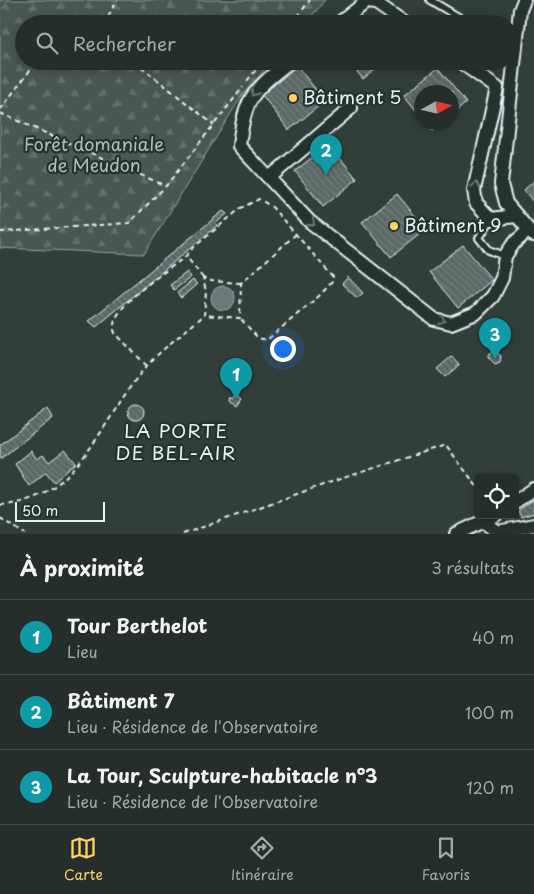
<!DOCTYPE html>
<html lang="fr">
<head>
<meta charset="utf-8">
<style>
	:root { --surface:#262e2b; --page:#323a37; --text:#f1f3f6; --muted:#a4a8a9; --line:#424a47; --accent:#ffd166 }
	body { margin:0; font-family:"Playpen Sans",sans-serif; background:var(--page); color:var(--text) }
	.controls { position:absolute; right:15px; bottom:15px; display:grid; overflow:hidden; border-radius:5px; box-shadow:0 2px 8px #0003 }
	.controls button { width:45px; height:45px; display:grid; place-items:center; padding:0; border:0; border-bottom:1px solid var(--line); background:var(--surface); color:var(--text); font:25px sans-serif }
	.compass { position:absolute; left:414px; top:85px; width:45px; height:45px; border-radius:50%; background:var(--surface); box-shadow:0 2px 8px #0003; rotate:82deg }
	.scale { position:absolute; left:15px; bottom:12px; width:90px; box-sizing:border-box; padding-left:5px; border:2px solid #e8f1f8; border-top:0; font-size:14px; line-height:18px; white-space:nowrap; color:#e8f1f8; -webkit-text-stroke:4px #26332d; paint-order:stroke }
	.you { position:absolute; left:282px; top:348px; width:18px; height:18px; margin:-12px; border:4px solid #fff; border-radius:50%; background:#1a73e8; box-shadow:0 0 0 8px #1a73e833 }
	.badge { display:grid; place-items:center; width:32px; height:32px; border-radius:50%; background:var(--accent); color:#fff; font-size:16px; font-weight:700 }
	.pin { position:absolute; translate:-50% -41px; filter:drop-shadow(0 1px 2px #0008) }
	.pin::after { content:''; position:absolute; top:26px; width:18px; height:15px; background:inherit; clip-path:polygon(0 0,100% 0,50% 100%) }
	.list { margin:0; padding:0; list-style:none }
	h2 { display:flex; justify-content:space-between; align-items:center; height:65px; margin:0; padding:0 20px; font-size:21px }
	h2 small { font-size:16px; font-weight:400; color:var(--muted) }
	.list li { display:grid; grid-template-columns:32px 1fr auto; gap:15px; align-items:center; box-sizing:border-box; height:75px; padding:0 20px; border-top:1px solid var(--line) }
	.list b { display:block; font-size:19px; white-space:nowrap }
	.list p { margin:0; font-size:16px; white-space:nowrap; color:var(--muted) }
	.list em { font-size:16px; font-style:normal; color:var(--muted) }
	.icon { flex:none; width:28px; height:28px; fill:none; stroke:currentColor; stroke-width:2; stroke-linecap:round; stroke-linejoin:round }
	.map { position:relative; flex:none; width:534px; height:534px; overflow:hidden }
	.search { position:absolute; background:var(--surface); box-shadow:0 2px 8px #0003; left:15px; right:15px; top:15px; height:55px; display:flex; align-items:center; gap:12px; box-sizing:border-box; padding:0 18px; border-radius:28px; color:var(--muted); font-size:19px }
	.sheet { height:290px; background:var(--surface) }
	nav { display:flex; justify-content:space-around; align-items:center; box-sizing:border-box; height:70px; border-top:1px solid var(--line); background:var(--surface); font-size:14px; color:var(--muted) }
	nav a { display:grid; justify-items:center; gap:2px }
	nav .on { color:var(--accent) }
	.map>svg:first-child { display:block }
	.forest { fill:url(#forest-firs); stroke:#98a4a4 }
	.water { fill:#6d7978; stroke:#9ea9ab }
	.building { fill:url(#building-back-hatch); stroke:#e8f1f8 }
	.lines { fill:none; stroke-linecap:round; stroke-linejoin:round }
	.service-casing { stroke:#e8f1f8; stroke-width:10 }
	.minor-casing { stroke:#e8f1f8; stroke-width:16 }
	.path { stroke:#e8f1f8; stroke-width:2; stroke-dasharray:5 4; stroke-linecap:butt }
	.service { stroke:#26332d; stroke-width:6 }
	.minor { stroke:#26332d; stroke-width:12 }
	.oneway { stroke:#6a7674 }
	.poi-dot { fill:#ffd166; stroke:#26332d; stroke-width:2 }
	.labels { text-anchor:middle; stroke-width:4.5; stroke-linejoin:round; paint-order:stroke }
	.poi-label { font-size:18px; fill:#e8f1f8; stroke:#26332d; text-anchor:start }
	.park-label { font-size:18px; fill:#b0bbbe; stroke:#26332d }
	.neighbourhood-label { font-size:19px; letter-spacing:1px; fill:#e8f1f8; stroke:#26332d }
</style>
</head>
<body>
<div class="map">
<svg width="534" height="534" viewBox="0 0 534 534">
	<defs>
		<pattern id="forest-firs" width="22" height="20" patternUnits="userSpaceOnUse" patternTransform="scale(1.25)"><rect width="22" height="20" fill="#495651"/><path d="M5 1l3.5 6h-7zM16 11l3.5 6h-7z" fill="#636f6b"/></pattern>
		<pattern id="building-back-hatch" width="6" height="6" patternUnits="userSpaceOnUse" patternTransform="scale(1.25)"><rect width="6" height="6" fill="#5c6865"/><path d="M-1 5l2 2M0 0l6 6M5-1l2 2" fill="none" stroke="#737e7c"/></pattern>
	</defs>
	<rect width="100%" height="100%" fill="#323e39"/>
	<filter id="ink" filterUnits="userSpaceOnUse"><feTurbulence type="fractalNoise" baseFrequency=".02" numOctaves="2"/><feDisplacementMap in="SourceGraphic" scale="10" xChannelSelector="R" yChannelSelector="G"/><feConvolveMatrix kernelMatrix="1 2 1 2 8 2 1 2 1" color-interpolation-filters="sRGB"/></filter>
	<g filter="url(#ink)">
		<!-- forest -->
		<path class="forest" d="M0,0H325L305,24H24V61H272L241,97L144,254L0,248Z"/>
		<!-- water -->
		<path class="water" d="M211 298a12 12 0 1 1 24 0a12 12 0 1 1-24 0Z"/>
		<!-- building -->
		<path class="building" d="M348,61H385L363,79Z
			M297,66L325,101L289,130L262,95Z
			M438,68L466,103L452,115V92H422V118L404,95Z
			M425,122H443L432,131Z
			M329,144L357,179L323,207L295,171Z
			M534,181V203L524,190Z
			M397,194L426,229L391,257L362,222Z
			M223,211L227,214L216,223L218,225L96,327L89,321Z
			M463,245L492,280L458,308L429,272Z
			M187,272L191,277L174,290L170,285Z
			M348,277L363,293L357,298L342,284Z
			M193,280L197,284L181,298L177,293Z
			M496,352L501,356L500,362L495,364L488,357L490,353Z
			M452,356L459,365L445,377L437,369Z
			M235,393L242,399L237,406L229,401L230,397L232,399L235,395Z
			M128 412a8 8 0 1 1 16 0a8 8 0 1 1-16 0Z
			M48,408L53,418L0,459V445Z
			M65,450L76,463L54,482L46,472L29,486L15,464L31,451L37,459L43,455L49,462Z
			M534,499V513L521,517L518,511Z"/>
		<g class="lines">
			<defs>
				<path id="service" d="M430,0L470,24
					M491,219L479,238L489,250L505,256"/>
				<path id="minor" d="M524,0L520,10L501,184L506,203L533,235
					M338,24L366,2L376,3L406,24
					M290,61C252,92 245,96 239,146L309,221L434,319L451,323L476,313L493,296L502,278L505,256L514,243L529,230
					M459,61L497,88L474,190L476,203L491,219L516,216
					M269,178L351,108
					M515,502L534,489
					M484,522L497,532L534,525
					M456,534L496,515"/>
			</defs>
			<!-- service casing -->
			<use href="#service" class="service-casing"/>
			<!-- minor casing -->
			<use href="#minor" class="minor-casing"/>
			<!-- path -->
			<path class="path" d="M104,24L117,0
				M292,24L310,0
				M134,61L214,125
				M247,81L263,61
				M0,110L37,61
				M0,113L166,186
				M0,232L129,223L166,186L243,87
				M203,278L186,256L193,248L241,208L259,199L272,207L333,277V281L319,296L267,340L258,338L240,318
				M241,283L211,281L203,278L206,292L204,315L240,318L241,283L295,235
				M147,366L115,333C104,309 169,270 186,256
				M0,505C79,501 100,421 144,369C161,349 184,333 204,315
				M0,518L25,534
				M183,534L337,480L446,445L478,488"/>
			<!-- service -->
			<use href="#service" class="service"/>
			<!-- minor -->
			<use href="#minor" class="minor"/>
		</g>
		<!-- one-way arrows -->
		<defs><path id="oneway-chevron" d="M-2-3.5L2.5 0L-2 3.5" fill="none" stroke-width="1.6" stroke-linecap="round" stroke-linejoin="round" transform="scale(1.25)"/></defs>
		<g class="oneway">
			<use href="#oneway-chevron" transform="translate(254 93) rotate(122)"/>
			<use href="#oneway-chevron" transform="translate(476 185) rotate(-81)"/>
			<use href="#oneway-chevron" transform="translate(312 223) rotate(40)"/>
			<use href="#oneway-chevron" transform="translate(442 320) rotate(16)"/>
		</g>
	</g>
	<!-- markers -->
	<g class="poi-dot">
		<circle cx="293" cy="98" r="5"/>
		<circle cx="394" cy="226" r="5"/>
	</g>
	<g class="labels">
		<!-- poi labels -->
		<g class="poi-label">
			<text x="303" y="104">Bâtiment 5</text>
			<text x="404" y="232">Bâtiment 9</text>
		</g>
		<!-- park labels -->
		<g class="park-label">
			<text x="94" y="151">Forêt domaniale<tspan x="94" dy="21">de Meudon</tspan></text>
		</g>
		<!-- neighbourhood labels -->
		<g class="neighbourhood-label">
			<text x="176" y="438">LA PORTE<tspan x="176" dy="22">DE BEL-AIR</tspan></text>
		</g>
	</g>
</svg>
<div class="controls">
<button><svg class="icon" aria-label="locate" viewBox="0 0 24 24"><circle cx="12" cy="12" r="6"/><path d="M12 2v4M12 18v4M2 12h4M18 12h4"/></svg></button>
</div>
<svg class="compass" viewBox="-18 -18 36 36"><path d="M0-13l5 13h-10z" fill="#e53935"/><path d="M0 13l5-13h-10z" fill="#a4a8a9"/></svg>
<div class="scale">50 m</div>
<div class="you"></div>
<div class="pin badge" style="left:236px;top:399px;background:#0f9aa8">1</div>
<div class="pin badge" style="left:326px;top:175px;background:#0f9aa8">2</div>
<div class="pin badge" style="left:495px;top:359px;background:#0f9aa8">3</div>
<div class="search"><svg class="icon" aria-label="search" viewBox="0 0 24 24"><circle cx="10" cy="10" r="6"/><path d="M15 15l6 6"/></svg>Rechercher</div>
</div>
<section class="sheet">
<h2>À proximité<small>3 résultats</small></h2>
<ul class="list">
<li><span class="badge" style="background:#0f9aa8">1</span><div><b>Tour Berthelot</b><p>Lieu</p></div><em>40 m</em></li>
<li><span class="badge" style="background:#0f9aa8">2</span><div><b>Bâtiment 7</b><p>Lieu · Résidence de l'Observatoire</p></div><em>100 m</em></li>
<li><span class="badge" style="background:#0f9aa8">3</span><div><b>La Tour, Sculpture-habitacle n°3</b><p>Lieu · Résidence de l'Observatoire</p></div><em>120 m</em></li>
</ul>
</section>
<nav>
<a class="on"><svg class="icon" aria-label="map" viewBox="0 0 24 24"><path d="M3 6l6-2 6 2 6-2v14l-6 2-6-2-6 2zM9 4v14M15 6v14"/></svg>Carte</a>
<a><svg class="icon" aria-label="directions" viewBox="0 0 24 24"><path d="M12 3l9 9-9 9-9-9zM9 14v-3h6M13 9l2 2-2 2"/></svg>Itinéraire</a>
<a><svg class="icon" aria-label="saved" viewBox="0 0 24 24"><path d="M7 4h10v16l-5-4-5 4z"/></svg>Favoris</a>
</nav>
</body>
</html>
